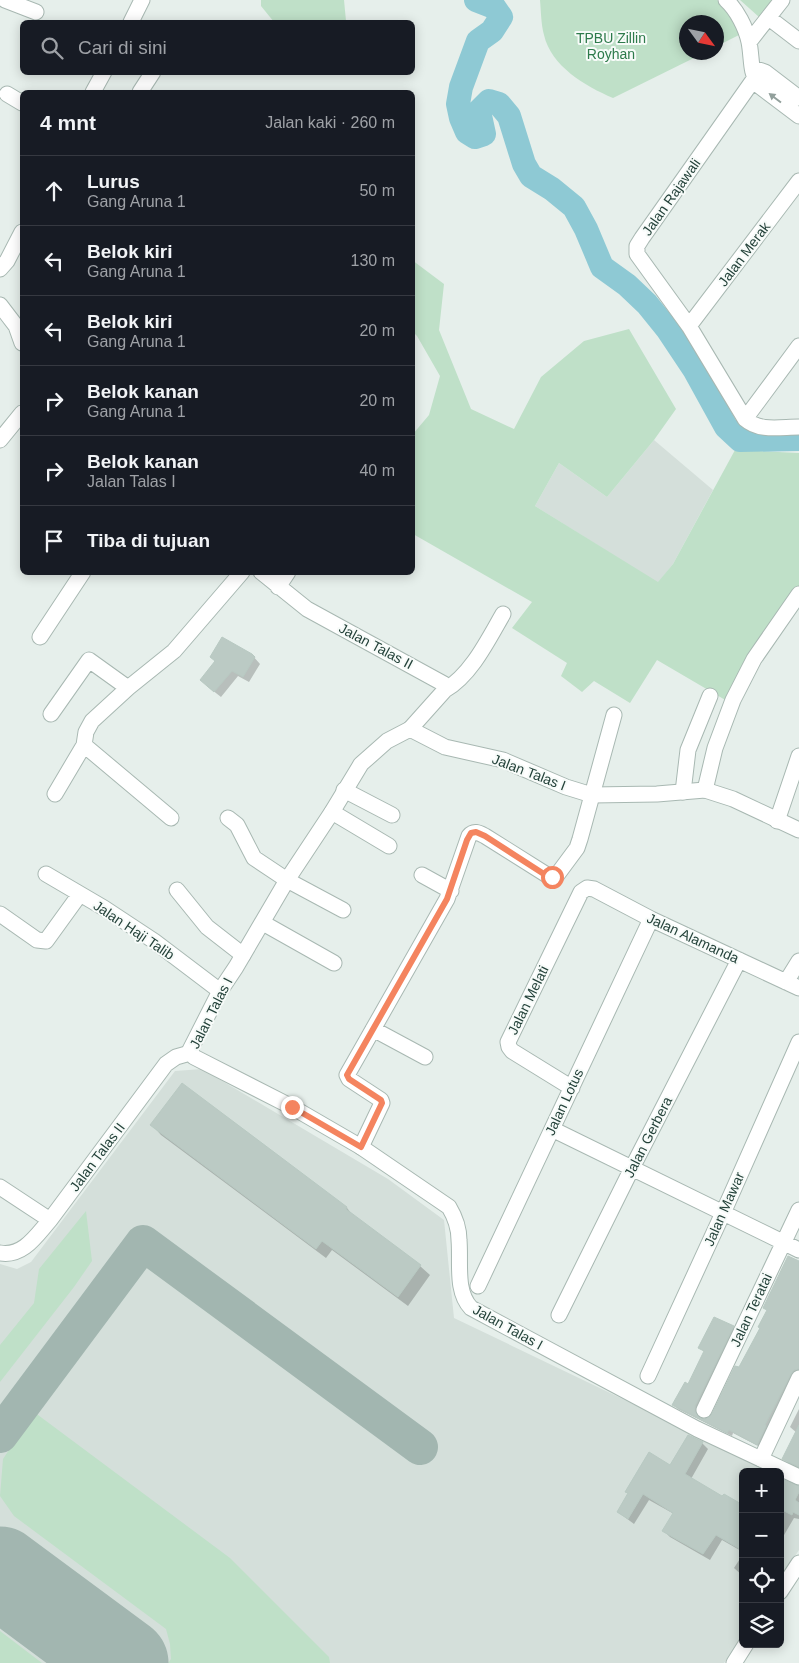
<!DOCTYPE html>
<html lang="id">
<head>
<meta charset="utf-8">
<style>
	:root { --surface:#171b24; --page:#20242c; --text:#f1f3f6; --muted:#9ea1a6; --line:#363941 }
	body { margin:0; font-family:Arial,sans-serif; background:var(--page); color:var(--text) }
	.controls { position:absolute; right:15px; bottom:15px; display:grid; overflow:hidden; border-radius:8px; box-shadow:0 2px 12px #0003 }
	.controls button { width:45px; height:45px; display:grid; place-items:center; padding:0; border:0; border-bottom:1px solid var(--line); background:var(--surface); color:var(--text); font:25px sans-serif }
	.compass { position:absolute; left:679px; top:15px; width:45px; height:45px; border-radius:50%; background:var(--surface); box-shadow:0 2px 12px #0003; rotate:123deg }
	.stop { position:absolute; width:15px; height:15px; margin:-11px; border:4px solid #f4845f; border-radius:50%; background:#fff }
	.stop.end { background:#f4845f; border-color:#fff; box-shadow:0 1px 5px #0008 }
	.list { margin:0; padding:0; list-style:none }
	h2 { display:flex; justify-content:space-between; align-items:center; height:65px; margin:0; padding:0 20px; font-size:21px }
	h2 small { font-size:16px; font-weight:400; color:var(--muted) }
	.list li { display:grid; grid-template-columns:32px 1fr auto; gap:15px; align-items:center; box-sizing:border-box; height:70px; padding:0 20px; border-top:1px solid var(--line) }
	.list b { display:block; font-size:19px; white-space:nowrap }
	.list p { margin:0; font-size:16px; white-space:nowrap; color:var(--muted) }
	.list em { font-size:16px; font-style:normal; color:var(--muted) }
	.icon { flex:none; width:28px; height:28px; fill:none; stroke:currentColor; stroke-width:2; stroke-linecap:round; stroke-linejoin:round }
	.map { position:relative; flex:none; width:799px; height:1663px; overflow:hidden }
	.search { position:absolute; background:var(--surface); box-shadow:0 2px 12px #0003; left:20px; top:20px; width:395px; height:55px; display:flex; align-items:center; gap:12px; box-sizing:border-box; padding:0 18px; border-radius:8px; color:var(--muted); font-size:19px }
	.panel { position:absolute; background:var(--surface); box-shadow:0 2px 12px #0003; left:20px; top:90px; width:395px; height:485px; border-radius:8px }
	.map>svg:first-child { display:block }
	.built { fill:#d4dfda }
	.green { fill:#bfe0c8 }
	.shadow { fill:#0003 }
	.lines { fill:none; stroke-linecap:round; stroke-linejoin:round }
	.river { stroke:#8ec9d4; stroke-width:24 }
	.taxiway { stroke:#a2b6b0; stroke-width:36 }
	.runway { stroke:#a2b6b0; stroke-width:91 }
	.building { fill:#bbcac4; stroke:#b8c9c2 }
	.minor-casing { stroke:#a8b8b2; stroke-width:17 }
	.tertiary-casing { stroke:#a8b8b2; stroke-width:17 }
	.minor { stroke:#fff; stroke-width:15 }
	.tertiary { stroke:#fff; stroke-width:15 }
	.oneway { fill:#92a09c }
	.route { stroke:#f4845f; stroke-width:6 }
	.labels { text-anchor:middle; stroke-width:4; stroke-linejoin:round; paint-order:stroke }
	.park-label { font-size:14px; fill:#2d7a4b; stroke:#f7fbf9 }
	.street-label { font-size:14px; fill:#24423a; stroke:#f7fbf9 }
</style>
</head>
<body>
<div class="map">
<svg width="799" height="1663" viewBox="0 0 799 1663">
	<rect width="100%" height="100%" fill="#e6efeb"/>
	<!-- built -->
	<path class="built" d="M654,440L713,490L673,564L658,583L535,506L559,463L607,497Z
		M202,1069L388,1179L444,1220L454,1318L775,1472H743V1637L724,1663H0V1264L17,1269L31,1262L175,1071Z
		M780,1474L799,1483V1550L780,1579Z"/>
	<!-- green -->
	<path class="green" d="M261,0H344L346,21L274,22L261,6Z
		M540,0H717L732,15L739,35L717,46L716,22H686V52L704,53L613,98C585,86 551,66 544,35C541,24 541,11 540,0Z
		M740,0H775L759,17Z
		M412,260L444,284L439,330L471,409L514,429L541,377L584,341L629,329L676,409L654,440L607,497L559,463L535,506L658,582L673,564L735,450L799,453V586L761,661L727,701L657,660L630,703L594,681L582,692L561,676L567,663L512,628L532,602L413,534V434L429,415L440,376L417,336L413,332Z
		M86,1211L92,1261L74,1287L0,1382V1345L34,1303L39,1269Z
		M34,1412L230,1558L329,1657L330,1663H168L171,1659L170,1644L166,1629L14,1516L0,1496L3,1459Z
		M0,1631L42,1663H0Z"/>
	<!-- shadow -->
	<path class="shadow" d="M252,655L260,664L249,682L238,676L221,697L207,686L216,662Z
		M182,1085L347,1208L355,1218L420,1266L430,1275L408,1306L332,1250L326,1258L161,1135L152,1125Z
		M799,1263V1374L762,1448L733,1433L732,1436L678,1409L674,1405L689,1385L705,1352L700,1348L733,1327L737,1331L699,1411L700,1419L704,1421L713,1415L750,1350L768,1311Z
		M799,1409V1468L789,1463L784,1459L797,1433L790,1427Z
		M702,1443L708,1449L691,1479L723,1498L743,1507V1552L722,1540L710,1560L670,1537L664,1531L674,1514L649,1500L634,1524L618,1512L671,1467Z
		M799,1487V1519L794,1518L780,1542V1489Z
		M743,1554V1576L734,1568Z"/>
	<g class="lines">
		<!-- river -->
		<path class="river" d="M476,0L494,7L501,17L492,31L478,41L461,87L458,104L461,118L467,132L475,137L484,134L479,111L489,101L499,104L509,116L524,164L531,176L552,189L574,207L586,229L602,267L627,285L647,304L668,330L694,369L726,427L740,440L799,439"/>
		<!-- taxiway -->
		<path class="taxiway" d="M0,1435L143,1243L420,1447"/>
		<!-- runway -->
		<path class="runway" d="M0,1572L123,1663"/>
	</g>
	<!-- building -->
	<path class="building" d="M222,637L252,654L255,657L243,677L232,671L214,692L200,680L215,661L210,657Z
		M182,1083L347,1207L346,1209L421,1265L398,1297L322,1241L316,1249L150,1125Z
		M788,1256L799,1261V1369L794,1370L791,1374L765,1425L766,1426L757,1445L729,1430L727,1433L672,1405L685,1382L688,1384L704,1351L698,1348L714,1317L734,1326L695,1406V1411L700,1418L705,1419L712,1414L735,1366L739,1367L760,1328L758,1327L767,1310L763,1308Z
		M799,1425V1467L782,1459Z
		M688,1435L703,1442L685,1474L722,1496L724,1494L743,1505V1551L716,1535L703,1554L676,1539L662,1531L673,1513L643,1494L628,1519L617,1512L628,1493L625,1492L649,1452L670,1465Z
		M784,1480L799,1486V1492L795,1500L799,1503V1515L793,1512L792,1515L780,1509V1488Z"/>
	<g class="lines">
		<defs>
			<path id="minor" d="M5,0L36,12
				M726,0C737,10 746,28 749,42C752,57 750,72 758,85L799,116
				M769,18L799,41
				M131,22L142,0
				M749,42L782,0
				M753,68L765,72L799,98
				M754,79L642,238L637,246V254L689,326L745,419C760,432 780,427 799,427
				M93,92L104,72
				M140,92L153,72
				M7,94L22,103
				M0,269L7,261L22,232
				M0,305L16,326L22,343
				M689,326L799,181
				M745,419L799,346
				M0,440L22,413
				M261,572L307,609L444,684L445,686L444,691L410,729
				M278,587L288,572
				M40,637L83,572
				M445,690C471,675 488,640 503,614
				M51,714L89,660L128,688
				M84,745L171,818
				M344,790L392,815
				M705,790L715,748L733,700L754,659L799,594
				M683,792L688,750L710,696
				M55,794L84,745L86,732L92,721L128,688L174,651L242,572
				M332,812L389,846
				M228,818L237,825L254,858L287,880L343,910
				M777,821L799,756
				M46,874L104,908L154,941L220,991
				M422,875L451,891
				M177,890L207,927L243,955
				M0,914L37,940L46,941L80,894
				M263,923L334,963
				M786,982L799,961
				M373,1029L425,1057
				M572,1088L512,1051L509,1047L508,1042L581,892L587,888L594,889L651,919L799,988
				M552,1129L799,1250
				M361,1147L382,1103L381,1100L349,1079L347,1075L447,899L469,836C474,830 479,833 485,836L547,875L552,877L557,875L577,848L580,839L614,715
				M0,1187L50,1220
				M0,1253C23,1257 36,1236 50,1220L166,1064L176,1057L190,1053
				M478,1286L651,919
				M559,1315L632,1168L739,960
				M648,1376L723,1213L799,1042
				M704,1410L799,1210
				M761,1459L799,1378"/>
			<path id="tertiary" d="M799,830L733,799L705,790L657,794L592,795L566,787L503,760L445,747L410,729L387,741L361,764L332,812L287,880L236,967L220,991L190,1050L194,1057L292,1107L361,1147L449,1207C455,1217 459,1228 459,1240C461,1263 455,1291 471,1308L697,1429L799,1477
				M780,1592L799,1563
				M734,1663L746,1644"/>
		</defs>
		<!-- minor casing -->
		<use href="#minor" class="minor-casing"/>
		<!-- tertiary casing -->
		<use href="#tertiary" class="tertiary-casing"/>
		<!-- minor -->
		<use href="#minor" class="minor"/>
		<!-- tertiary -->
		<use href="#tertiary" class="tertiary"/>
	</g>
	<!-- one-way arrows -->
	<defs><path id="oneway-solid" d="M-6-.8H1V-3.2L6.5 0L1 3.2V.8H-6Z" transform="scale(1.25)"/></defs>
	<use class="oneway" href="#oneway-solid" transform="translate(775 98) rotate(-143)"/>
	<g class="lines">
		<!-- route -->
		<path class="route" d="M292,1107L361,1147L382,1103L381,1100L349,1079L347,1075L447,899L467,840L471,833L476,832L485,836L547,876L552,877"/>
	</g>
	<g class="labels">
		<!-- park labels -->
		<g class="park-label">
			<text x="611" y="43">TPBU Zillin<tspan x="611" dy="16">Royhan</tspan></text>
		</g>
		<!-- street labels -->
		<g class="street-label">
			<text transform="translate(671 197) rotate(-55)" y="5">Jalan Rajawali</text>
			<text transform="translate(744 254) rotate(-53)" y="5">Jalan Merak</text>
			<text transform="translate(376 646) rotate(28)" y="5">Jalan Talas II</text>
			<text transform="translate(529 772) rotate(21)" y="5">Jalan Talas I</text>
			<text transform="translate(134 930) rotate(34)" y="5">Jalan Haji Talib</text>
			<text transform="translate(693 938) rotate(25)" y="5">Jalan Alamanda</text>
			<text transform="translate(528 1000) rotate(-64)" y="5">Jalan Melati</text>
			<text transform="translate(211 1013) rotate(-63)" y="5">Jalan Talas I</text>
			<text transform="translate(564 1102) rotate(-65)" y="5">Jalan Lotus</text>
			<text transform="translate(648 1137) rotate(-63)" y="5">Jalan Gerbera</text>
			<text transform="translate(97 1157) rotate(-53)" y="5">Jalan Talas II</text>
			<text transform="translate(724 1209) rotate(-66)" y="5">Jalan Mawar</text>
			<text transform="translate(751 1310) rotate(-65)" y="5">Jalan Teratai</text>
			<text transform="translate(508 1327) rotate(29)" y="5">Jalan Talas I</text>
		</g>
	</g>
</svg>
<div class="controls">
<button>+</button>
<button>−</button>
<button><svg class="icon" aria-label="locate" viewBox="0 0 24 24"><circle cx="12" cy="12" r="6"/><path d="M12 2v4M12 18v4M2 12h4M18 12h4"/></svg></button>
<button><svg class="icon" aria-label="layers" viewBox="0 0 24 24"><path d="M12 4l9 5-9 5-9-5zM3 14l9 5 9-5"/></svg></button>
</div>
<svg class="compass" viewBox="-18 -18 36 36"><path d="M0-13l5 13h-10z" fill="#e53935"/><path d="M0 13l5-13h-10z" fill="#9ea1a6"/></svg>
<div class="stop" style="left:552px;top:877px"></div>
<div class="stop end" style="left:292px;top:1107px"></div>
<div class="search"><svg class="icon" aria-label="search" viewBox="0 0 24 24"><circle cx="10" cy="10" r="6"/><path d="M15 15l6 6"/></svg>Cari di sini</div>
<section class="panel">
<h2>4 mnt<small>Jalan kaki · 260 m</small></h2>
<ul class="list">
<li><svg class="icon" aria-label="ahead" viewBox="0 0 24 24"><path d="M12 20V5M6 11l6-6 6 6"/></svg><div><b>Lurus</b><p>Gang Aruna 1</p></div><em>50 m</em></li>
<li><svg class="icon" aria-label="left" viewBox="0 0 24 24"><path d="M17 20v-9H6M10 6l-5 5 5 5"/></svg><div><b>Belok kiri</b><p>Gang Aruna 1</p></div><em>130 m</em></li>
<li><svg class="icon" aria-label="left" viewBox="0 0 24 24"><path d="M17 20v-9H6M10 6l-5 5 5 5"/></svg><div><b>Belok kiri</b><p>Gang Aruna 1</p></div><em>20 m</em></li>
<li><svg class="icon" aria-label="right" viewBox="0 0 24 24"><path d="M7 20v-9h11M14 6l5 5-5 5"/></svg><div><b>Belok kanan</b><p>Gang Aruna 1</p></div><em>20 m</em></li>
<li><svg class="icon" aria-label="right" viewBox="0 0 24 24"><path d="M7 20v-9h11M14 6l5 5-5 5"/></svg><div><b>Belok kanan</b><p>Jalan Talas I</p></div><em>40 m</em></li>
<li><svg class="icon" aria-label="arrive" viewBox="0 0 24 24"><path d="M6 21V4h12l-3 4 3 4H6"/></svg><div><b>Tiba di tujuan</b></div></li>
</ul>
</section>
</div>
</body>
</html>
